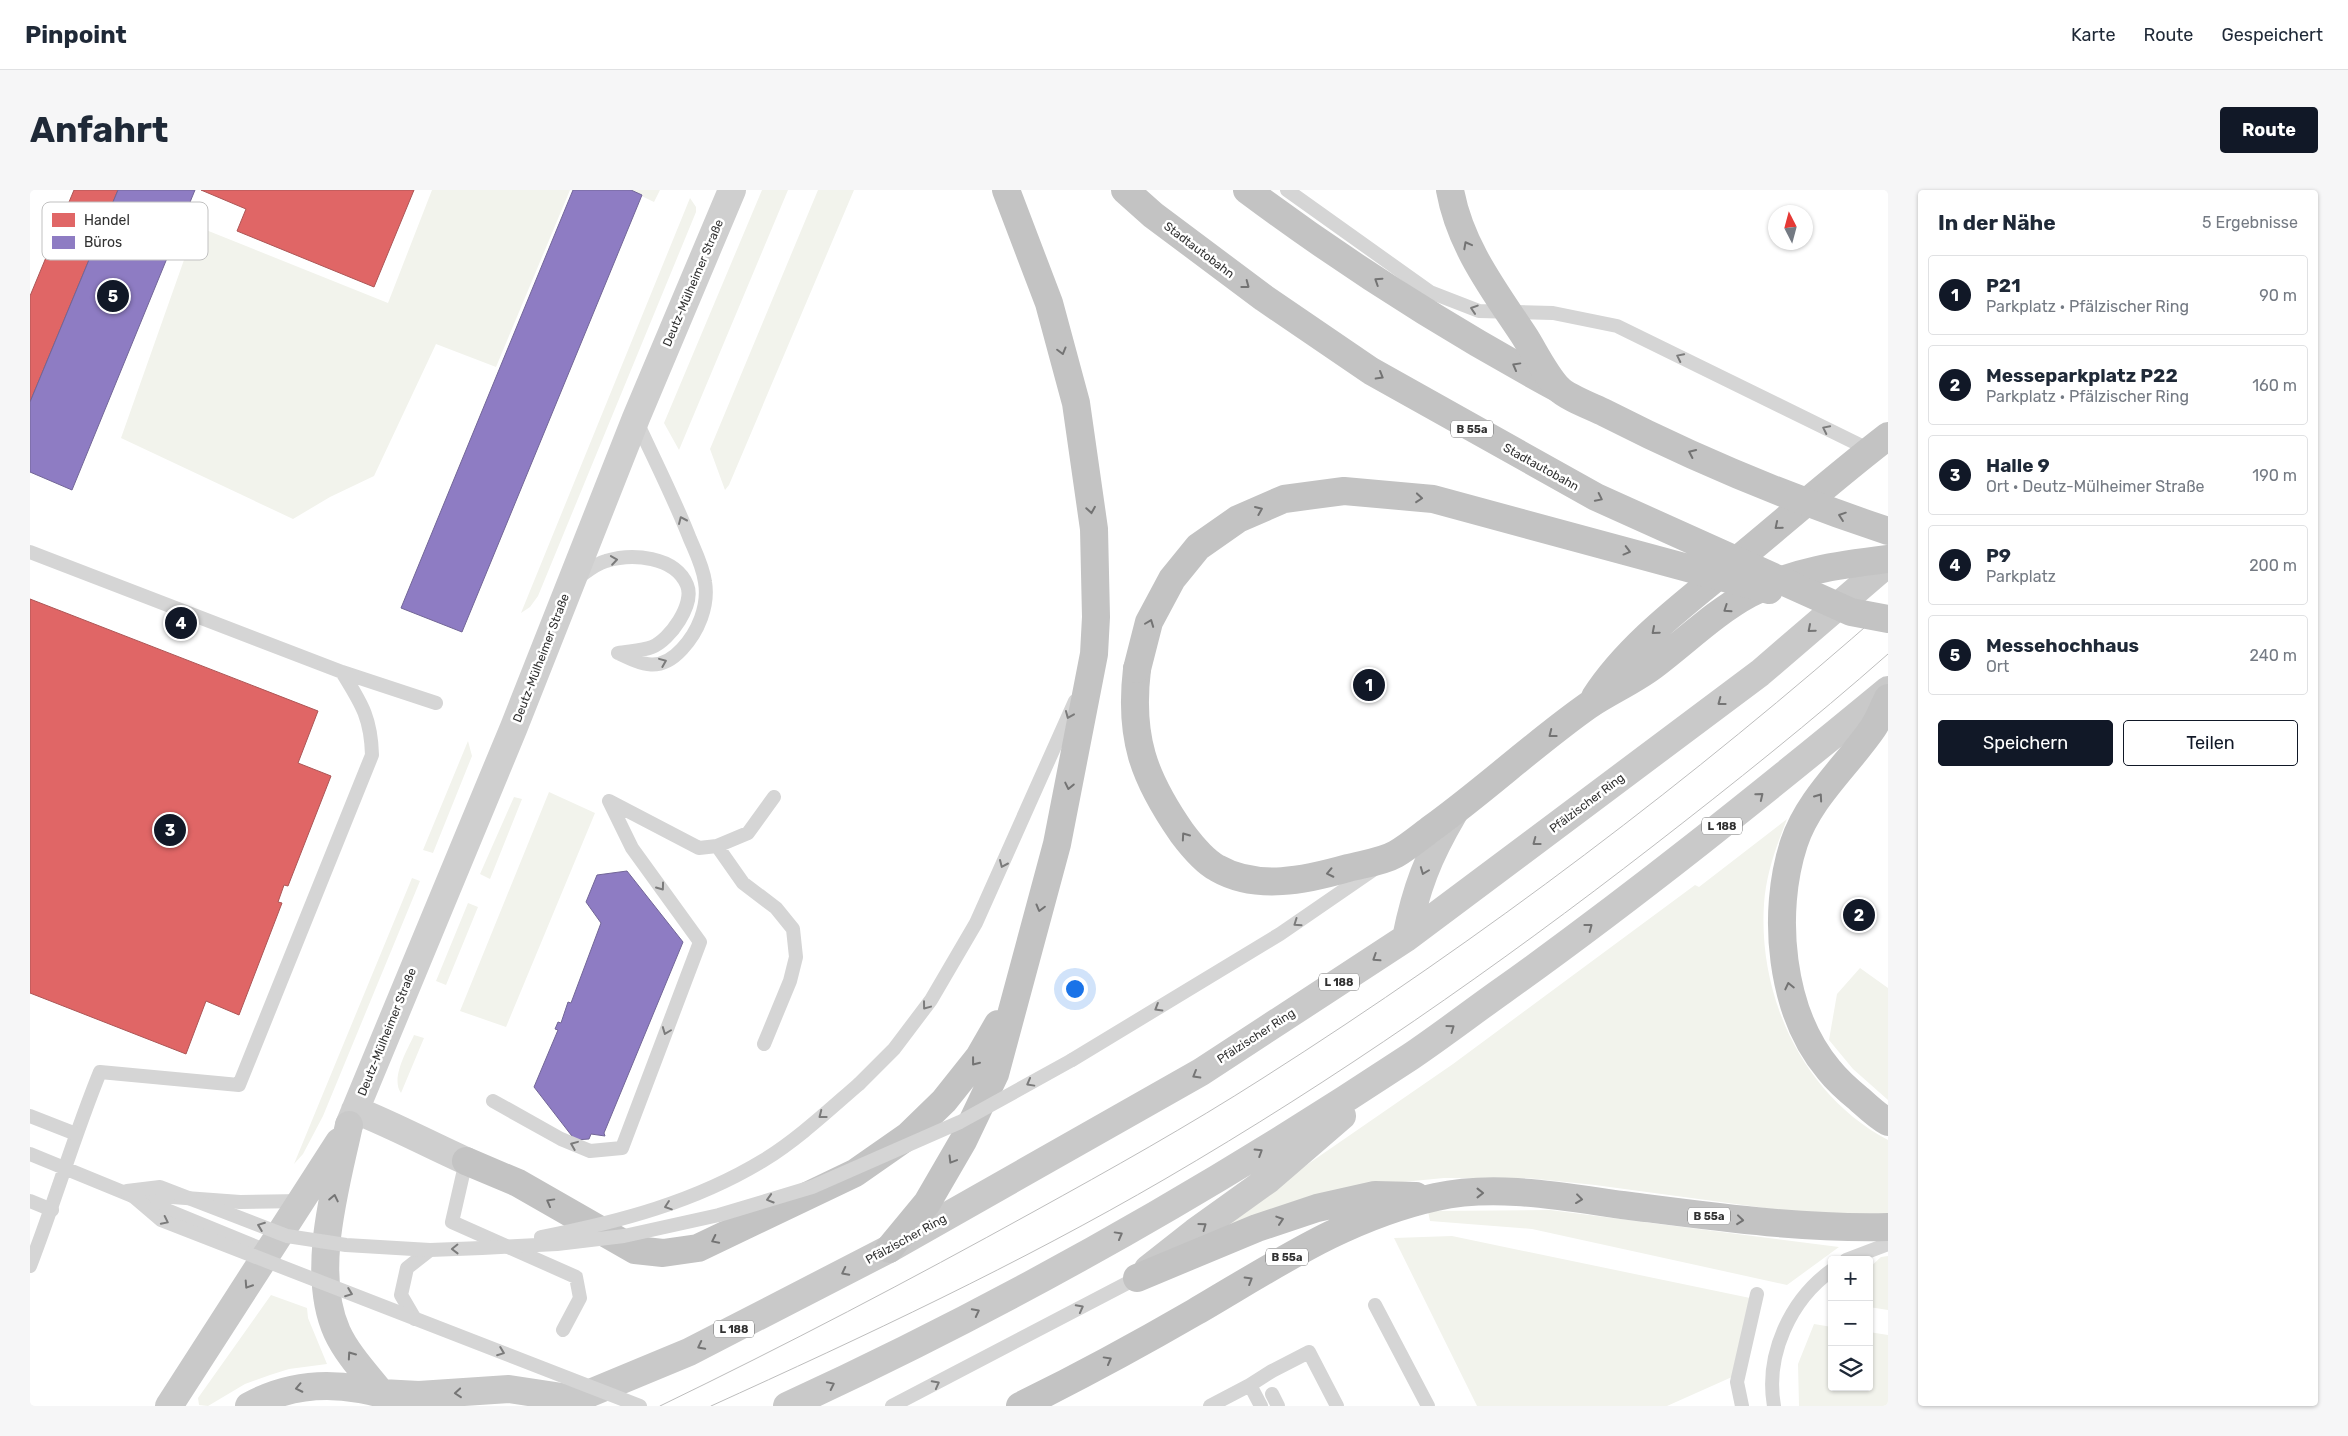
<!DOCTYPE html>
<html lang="de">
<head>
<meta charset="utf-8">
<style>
	:root { --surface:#fff; --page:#f6f6f7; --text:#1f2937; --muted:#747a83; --line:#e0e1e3; --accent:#111827 }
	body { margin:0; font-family:Rubik,sans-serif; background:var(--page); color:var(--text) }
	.controls { position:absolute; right:15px; bottom:15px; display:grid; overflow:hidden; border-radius:5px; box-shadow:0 1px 4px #0004 }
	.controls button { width:45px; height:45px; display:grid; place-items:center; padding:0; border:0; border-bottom:1px solid var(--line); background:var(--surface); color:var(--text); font:25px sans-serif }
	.compass { position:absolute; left:1738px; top:15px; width:45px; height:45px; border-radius:50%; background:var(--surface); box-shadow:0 1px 4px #0004; rotate:354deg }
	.you { position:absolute; left:1044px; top:798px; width:18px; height:18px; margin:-12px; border:4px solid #fff; border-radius:50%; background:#1a73e8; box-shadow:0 0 0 8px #1a73e833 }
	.badge { display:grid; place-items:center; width:32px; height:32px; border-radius:50%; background:var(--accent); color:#fff; font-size:16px; font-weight:700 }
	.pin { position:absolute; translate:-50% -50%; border:2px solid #fff; box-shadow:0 1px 5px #0006 }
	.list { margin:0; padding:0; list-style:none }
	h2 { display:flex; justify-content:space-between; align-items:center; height:65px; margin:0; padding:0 20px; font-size:21px }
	h2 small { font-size:16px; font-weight:400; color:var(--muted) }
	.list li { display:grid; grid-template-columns:32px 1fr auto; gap:15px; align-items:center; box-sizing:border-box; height:80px; margin:0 10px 10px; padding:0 10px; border:1px solid var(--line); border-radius:5px }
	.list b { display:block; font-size:19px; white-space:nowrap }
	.list p { margin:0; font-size:16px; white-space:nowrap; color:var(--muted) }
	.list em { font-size:16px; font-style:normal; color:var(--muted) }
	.actions { display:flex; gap:10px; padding:15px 20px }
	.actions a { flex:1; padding:11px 0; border:1px solid var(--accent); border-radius:5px; text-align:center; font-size:18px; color:var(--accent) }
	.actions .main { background:var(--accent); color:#fff }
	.icon { flex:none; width:28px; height:28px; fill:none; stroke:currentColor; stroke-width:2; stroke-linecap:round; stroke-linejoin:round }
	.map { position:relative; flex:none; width:1858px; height:1216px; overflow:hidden; border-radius:5px }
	header { display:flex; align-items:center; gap:30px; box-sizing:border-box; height:70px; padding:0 25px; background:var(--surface); border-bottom:1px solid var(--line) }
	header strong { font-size:24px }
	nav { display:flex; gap:28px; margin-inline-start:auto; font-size:18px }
	.intro { display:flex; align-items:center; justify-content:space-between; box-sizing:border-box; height:120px; padding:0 30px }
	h1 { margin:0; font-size:35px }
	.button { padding:12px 22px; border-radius:5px; background:var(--accent); color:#fff; font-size:18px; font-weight:700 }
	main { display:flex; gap:30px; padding:0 30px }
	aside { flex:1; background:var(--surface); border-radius:5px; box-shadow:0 1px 4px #0004 }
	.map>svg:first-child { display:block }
	.green { fill:#f2f3ec }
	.shops { fill:#e06666; stroke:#ac5656 }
	.offices { fill:#8e7cc3; stroke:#726697 }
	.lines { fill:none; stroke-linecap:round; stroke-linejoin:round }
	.lane { stroke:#d5d5d5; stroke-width:14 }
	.secondary { stroke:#cfcfcf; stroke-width:28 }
	.primary { stroke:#c9c9c9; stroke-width:28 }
	.highway { stroke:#c3c3c3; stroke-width:28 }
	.tram { stroke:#bdbdbd; stroke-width:1 }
	.lane-bridge { stroke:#d5d5d5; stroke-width:14 }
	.highway-bridge { stroke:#c3c3c3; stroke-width:28 }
	.oneway { stroke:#737373 }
	.oneway2 { stroke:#7b7b7b }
	.oneway3 { stroke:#757575 }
	.labels { text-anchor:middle; stroke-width:5; stroke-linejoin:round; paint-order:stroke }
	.shield { fill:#fff; stroke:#6f6f6f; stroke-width:1 }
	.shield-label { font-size:11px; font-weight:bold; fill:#313131 }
	.street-label { font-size:12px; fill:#313131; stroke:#fff }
	.key { fill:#fff; stroke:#c1c1c1; stroke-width:1 }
	.key-label { font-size:14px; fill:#313131 }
</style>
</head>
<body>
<header>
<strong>Pinpoint</strong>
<nav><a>Karte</a><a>Route</a><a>Gespeichert</a></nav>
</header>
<div class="intro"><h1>Anfahrt</h1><a class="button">Route</a></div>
<main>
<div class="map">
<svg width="1858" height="1216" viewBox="0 0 1858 1216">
	<rect width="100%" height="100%" fill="#fff"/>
	<!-- green -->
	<path class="green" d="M402,0H540L466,177L406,154L344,286L300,307L263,329L91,248L166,36L358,113Z
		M599,0H630L624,12Z
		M732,0H758L649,260L634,233Z
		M788,0H824L699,295L695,300L680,259Z
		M660,8L666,17V22L508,406L500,417L491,423Z
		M438,551L442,566L403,663L393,660Z
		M519,602L565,623L476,837L430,821Z
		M484,607L492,609L460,689L450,684Z
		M1757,629C1746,657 1736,684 1734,714C1728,807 1773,905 1858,950V1026L1750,1020L1565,995L1497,988H1414L1352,994L1175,1045L1423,874L1665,695L1669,697Z
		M382,688L390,691L293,926L273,964L264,974Z
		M438,713L448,717L416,795L406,791Z
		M1830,778L1858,798V910L1823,879L1799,850L1807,804Z
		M384,845L394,848L371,903C360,888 378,859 384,845Z
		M1520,1020L1809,1057L1757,1095L1502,1039L1400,1031L1398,1021Z
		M1422,1046L1720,1108L1702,1187L1637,1216H1447L1364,1048Z
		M1858,1066V1120L1839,1117V1078L1851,1067Z
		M241,1105L277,1118L278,1128L297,1174L259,1179L240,1185L215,1194L178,1216L169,1215L168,1208Z
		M1784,1134L1802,1137V1197H1839V1142L1858,1145V1216H1769L1768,1174Z"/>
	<!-- shops -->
	<path class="shops" d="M44,0H88L0,212V106Z
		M171,0H384L344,97L207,41L216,19Z
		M0,409L288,521L268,573L301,586L258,696L254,695L248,712L252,713L209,825L176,811L156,864L0,803Z"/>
	<!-- offices -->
	<path class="offices" d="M88,0H165L42,300L0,282V212Z
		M543,0H601L612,5L432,442L371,418Z
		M597,681L653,752L574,943L575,946L561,944L559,949L545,950L504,897L528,840L525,839L528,832L531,833L538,812L541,813L571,733L556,712L567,685Z"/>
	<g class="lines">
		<!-- lane -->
		<path class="lane" d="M1257,0L1400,102L1449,121L1523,123L1587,136L1840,260
			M0,362L312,482L406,513
			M546,389C555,383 565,374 576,371C602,363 645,366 657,395C665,414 640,450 622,457C612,461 598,461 588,463
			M588,463C613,475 630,483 652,459C668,442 679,416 675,392C673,377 666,363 660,349C644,308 624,269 606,230
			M579,611L669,658L687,656L718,643L744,607
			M687,656L713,693L746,718L763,739L766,767L760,791L734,854
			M1042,870L1250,744L1343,680
			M829,894L864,859L901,810L946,733L1045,511
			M463,911L531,949L560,961L592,958L670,752L602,658L579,611
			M0,964L239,1062
			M436,971L422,1032L546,1087L550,1108L533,1140
			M115,1005L210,1012L272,1011
			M1816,1070L1858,1054
			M0,1076C25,1011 44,946 70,882L209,895L342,565C341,527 331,513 312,482
			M1345,1115L1398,1216
			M385,1129L371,1105L377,1078L400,1060
			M1220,1195L1242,1181L1279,1162L1307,1216
			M1242,1204L1248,1216
			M862,1216L1107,1088
			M1180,1216L1220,1195L1231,1216
			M1712,1216L1707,1192L1727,1104
			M1744,1216C1735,1165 1760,1110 1802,1080"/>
		<!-- secondary -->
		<path class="secondary" d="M325,920C363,935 398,954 436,971
			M319,935L484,537L606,228L702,0"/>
		<!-- primary -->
		<path class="primary" d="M1376,748C1386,698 1398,667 1424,623
			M319,935C306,996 280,1082 307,1142C317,1164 336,1184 351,1203L389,1205L479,1199L545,1209
			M1118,1079L1165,1042L1239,989L1312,926
			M139,1216L309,952
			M219,1216C254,1197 290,1192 329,1199C340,1201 350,1202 359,1208
			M529,1216L659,1162L859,1059L1171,882L1376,748L1730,483L1858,373
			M757,1216C973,1117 1182,998 1380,867C1411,846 1441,823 1472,801C1605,706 1732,604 1858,500"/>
		<!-- highway -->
		<path class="highway" d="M1217,0C1316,74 1420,140 1529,199
			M1107,479C1099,547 1113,587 1152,643C1161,655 1174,671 1187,678C1227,701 1276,690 1318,678C1333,674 1352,672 1366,664C1378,657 1390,647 1402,638C1456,599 1505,553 1559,515C1580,501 1603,491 1623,476C1655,452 1684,423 1719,404C1763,381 1809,375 1858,369
			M1565,507C1599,454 1657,412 1705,372C1756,330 1806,286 1858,246
			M1858,508C1853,518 1849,529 1843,538C1817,576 1779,608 1764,653C1741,723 1750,822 1799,880C1807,890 1818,900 1829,909C1838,917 1847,926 1858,932
			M436,971L488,993L605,1060L633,1063L668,1058L825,983L878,946L914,911L949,867L968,834
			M859,1059L897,1013L933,951L965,884L1027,654L1064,464L1066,427L1064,339L1046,213L1019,113L976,0
			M1107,1088L1227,1038L1287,1018L1345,1005L1386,1006
			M990,1216C1049,1187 1108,1155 1165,1122C1244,1076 1315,1027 1406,1007C1468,993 1539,1008 1600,1016C1686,1027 1771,1039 1858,1037"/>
		<!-- tram -->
		<path class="tram" d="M630,1216C756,1155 880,1090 1003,1022C1081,979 1158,936 1233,888C1453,748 1662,590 1858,417
			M681,1216C835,1146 989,1074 1135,989C1305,890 1467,777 1623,656C1703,594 1782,531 1858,464"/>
		<!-- lane-bridge -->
		<path class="lane-bridge" d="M0,926L46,944
			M97,1001L130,997L257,1046L316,1055L400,1060L452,1058L527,1054L594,1046L689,1025L782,997L930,932L1042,870
			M97,1001L131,1030L610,1216
			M0,1011L22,1020
			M511,1047C589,1032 665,1012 734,970C767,950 800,919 829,894"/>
		<!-- highway-bridge -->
		<path class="highway-bridge" d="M1095,0L1123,25L1234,108L1341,181L1566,307L1821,422L1858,429
			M1420,0C1430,56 1464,100 1495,147C1505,163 1515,184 1528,198C1536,207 1563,217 1575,223C1665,269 1761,309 1858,341
			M1107,479L1119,432L1142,389L1168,357L1208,329L1254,309L1314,301L1403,309L1739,400"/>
	</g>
	<!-- one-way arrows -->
	<defs><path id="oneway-chevron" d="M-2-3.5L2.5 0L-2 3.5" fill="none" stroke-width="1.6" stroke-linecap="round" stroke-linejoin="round" transform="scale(1.25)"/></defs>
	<g class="oneway">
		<use href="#oneway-chevron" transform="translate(1437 55) rotate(-118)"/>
		<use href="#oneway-chevron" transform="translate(1348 91) rotate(-147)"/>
		<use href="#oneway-chevron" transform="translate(1216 95) rotate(37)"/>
		<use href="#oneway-chevron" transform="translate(1032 161) rotate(75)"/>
		<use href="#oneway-chevron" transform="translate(1486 176) rotate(-151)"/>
		<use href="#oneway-chevron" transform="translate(1350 186) rotate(30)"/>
		<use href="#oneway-chevron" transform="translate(1662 263) rotate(-155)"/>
		<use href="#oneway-chevron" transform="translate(1389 308) rotate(5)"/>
		<use href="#oneway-chevron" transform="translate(1569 308) rotate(26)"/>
		<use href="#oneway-chevron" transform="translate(1061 320) rotate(81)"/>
		<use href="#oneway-chevron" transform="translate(1229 320) rotate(-23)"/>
		<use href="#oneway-chevron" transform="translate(1812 326) rotate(-161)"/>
		<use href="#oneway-chevron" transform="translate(1748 336) rotate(140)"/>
		<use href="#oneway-chevron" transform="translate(1597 361) rotate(15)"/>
		<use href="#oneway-chevron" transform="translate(1697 419) rotate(146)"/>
		<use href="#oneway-chevron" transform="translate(1120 433) rotate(-69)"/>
		<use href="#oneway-chevron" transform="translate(1625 441) rotate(139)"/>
		<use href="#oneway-chevron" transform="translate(1522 544) rotate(142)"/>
		<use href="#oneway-chevron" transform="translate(1039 596) rotate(102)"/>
		<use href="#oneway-chevron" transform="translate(1789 607) rotate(-55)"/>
		<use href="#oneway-chevron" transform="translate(1155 646) rotate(-125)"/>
		<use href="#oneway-chevron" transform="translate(1300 683) rotate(168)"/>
		<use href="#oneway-chevron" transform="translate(1010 718) rotate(105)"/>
		<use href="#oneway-chevron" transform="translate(1759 796) rotate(-103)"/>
		<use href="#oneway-chevron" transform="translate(945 872) rotate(128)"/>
		<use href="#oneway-chevron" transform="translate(922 970) rotate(121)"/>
		<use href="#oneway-chevron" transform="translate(1450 1003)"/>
		<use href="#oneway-chevron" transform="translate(1549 1009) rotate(7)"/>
		<use href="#oneway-chevron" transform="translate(520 1012) rotate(-151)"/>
		<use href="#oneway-chevron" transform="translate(1250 1030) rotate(-18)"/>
		<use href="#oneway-chevron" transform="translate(1710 1030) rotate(6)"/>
		<use href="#oneway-chevron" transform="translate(685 1050) rotate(154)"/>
		<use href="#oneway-chevron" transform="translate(1219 1090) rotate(-31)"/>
		<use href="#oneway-chevron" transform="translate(1078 1170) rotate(-29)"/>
	</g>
	<g class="oneway2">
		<use href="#oneway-chevron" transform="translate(1444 119) rotate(-162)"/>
		<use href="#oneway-chevron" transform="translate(1650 167) rotate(-154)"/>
		<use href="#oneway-chevron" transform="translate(1796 239) rotate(-154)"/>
		<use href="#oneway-chevron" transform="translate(652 330) rotate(-114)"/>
		<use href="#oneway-chevron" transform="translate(584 370) rotate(-8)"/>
		<use href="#oneway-chevron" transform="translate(633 472) rotate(-22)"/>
		<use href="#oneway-chevron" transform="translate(1039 525) rotate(113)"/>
		<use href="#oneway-chevron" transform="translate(973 674) rotate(114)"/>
		<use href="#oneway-chevron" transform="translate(631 697) rotate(54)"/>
		<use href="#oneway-chevron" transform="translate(1267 733) rotate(145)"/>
		<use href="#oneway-chevron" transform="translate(896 816) rotate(127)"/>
		<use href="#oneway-chevron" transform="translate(1128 818) rotate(149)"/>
		<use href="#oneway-chevron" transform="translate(636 841) rotate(111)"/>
		<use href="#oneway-chevron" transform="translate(1000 893) rotate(151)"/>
		<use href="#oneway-chevron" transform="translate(792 925) rotate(142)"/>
		<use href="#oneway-chevron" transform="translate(544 955) rotate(-158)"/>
		<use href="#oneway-chevron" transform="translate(740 1009) rotate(163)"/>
		<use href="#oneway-chevron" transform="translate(638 1016) rotate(161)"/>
		<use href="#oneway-chevron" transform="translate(135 1031) rotate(26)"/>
		<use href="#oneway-chevron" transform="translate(231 1036) rotate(-159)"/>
		<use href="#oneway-chevron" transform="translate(425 1059) rotate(179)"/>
		<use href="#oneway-chevron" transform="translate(319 1103) rotate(21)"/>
		<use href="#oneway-chevron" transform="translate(1050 1118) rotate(-28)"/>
		<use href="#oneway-chevron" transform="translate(471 1162) rotate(21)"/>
		<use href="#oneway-chevron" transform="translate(906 1194) rotate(-28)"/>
	</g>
	<g class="oneway3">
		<use href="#oneway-chevron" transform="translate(1781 439) rotate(139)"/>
		<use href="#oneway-chevron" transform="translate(1691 512) rotate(143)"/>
		<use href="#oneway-chevron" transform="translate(1730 606) rotate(-39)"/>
		<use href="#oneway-chevron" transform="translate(1506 652) rotate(143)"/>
		<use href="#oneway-chevron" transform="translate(1394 681) rotate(111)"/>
		<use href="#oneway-chevron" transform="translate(1559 737) rotate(-37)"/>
		<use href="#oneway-chevron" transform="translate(1346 768) rotate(147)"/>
		<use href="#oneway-chevron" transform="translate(1421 838) rotate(-36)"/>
		<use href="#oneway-chevron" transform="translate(1166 885) rotate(150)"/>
		<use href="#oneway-chevron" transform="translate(1229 962) rotate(-32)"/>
		<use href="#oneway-chevron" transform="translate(304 1008) rotate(-78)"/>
		<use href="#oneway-chevron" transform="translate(1173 1036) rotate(-36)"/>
		<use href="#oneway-chevron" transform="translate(1089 1045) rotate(-29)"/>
		<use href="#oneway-chevron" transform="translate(815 1082) rotate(153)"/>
		<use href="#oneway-chevron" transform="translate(218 1095) rotate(123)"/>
		<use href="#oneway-chevron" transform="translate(946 1122) rotate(-27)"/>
		<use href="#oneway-chevron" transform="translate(671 1156) rotate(153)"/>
		<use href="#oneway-chevron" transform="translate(321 1165) rotate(-125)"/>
		<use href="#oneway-chevron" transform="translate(801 1195) rotate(-26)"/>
		<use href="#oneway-chevron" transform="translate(269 1198) rotate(168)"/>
		<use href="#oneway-chevron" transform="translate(428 1203) rotate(175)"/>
	</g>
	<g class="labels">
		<!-- shield labels -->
		<g class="shield">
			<rect x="1421" y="230.5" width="42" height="17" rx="4"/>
			<rect x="1672" y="627.5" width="40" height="17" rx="4"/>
			<rect x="1289" y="783.5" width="40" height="17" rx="4"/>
			<rect x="1658" y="1017.5" width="42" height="17" rx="4"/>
			<rect x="1236" y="1058.5" width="42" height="17" rx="4"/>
			<rect x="684" y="1130.5" width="40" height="17" rx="4"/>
		</g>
		<g class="shield-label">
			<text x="1442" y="243">B 55a</text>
			<text x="1692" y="640">L 188</text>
			<text x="1309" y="796">L 188</text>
			<text x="1679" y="1030">B 55a</text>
			<text x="1257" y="1071">B 55a</text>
			<text x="704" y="1143">L 188</text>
		</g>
		<!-- street labels -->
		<g class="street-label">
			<text transform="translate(1169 60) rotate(37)" y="4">Stadtautobahn</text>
			<text transform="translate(663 93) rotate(-67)" y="4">Deutz-Mülheimer Straße</text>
			<text transform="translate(1511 277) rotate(29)" y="4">Stadtautobahn</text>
			<text transform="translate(511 468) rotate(-69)" y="4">Deutz-Mülheimer Straße</text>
			<text transform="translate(1557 613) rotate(-37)" y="4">Pfälzischer Ring</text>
			<text transform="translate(357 842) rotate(-68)" y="4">Deutz-Mülheimer Straße</text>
			<text transform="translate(1226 846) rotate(-33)" y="4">Pfälzischer Ring</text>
			<text transform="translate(876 1049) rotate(-29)" y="4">Pfälzischer Ring</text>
		</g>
	</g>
	<!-- legend -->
	<rect x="12" y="12" width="166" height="58" rx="8" class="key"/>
	<rect x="22" y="23" width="23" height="14" fill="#e06666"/>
	<rect x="22" y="46" width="23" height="13" fill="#8e7cc3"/>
	<g class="key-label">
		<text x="54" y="35">Handel</text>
		<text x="54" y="57">Büros</text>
	</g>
</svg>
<div class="controls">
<button>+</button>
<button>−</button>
<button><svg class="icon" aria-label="layers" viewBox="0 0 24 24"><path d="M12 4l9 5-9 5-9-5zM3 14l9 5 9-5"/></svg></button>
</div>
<svg class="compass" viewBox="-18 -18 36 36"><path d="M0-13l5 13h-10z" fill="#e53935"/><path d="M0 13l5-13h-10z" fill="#747a83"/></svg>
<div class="you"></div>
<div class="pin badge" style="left:1339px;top:495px">1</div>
<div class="pin badge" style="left:1829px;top:725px">2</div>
<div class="pin badge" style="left:140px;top:640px">3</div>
<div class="pin badge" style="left:151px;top:433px">4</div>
<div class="pin badge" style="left:83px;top:106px">5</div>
</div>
<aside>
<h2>In der Nähe<small>5 Ergebnisse</small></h2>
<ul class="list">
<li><span class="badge">1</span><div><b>P21</b><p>Parkplatz · Pfälzischer Ring</p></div><em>90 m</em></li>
<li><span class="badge">2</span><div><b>Messeparkplatz P22</b><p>Parkplatz · Pfälzischer Ring</p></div><em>160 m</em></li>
<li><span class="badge">3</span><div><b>Halle 9</b><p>Ort · Deutz-Mülheimer Straße</p></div><em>190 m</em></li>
<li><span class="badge">4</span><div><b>P9</b><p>Parkplatz</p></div><em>200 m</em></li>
<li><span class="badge">5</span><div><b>Messehochhaus</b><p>Ort</p></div><em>240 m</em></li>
</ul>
<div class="actions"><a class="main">Speichern</a><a>Teilen</a></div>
</aside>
</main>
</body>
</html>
